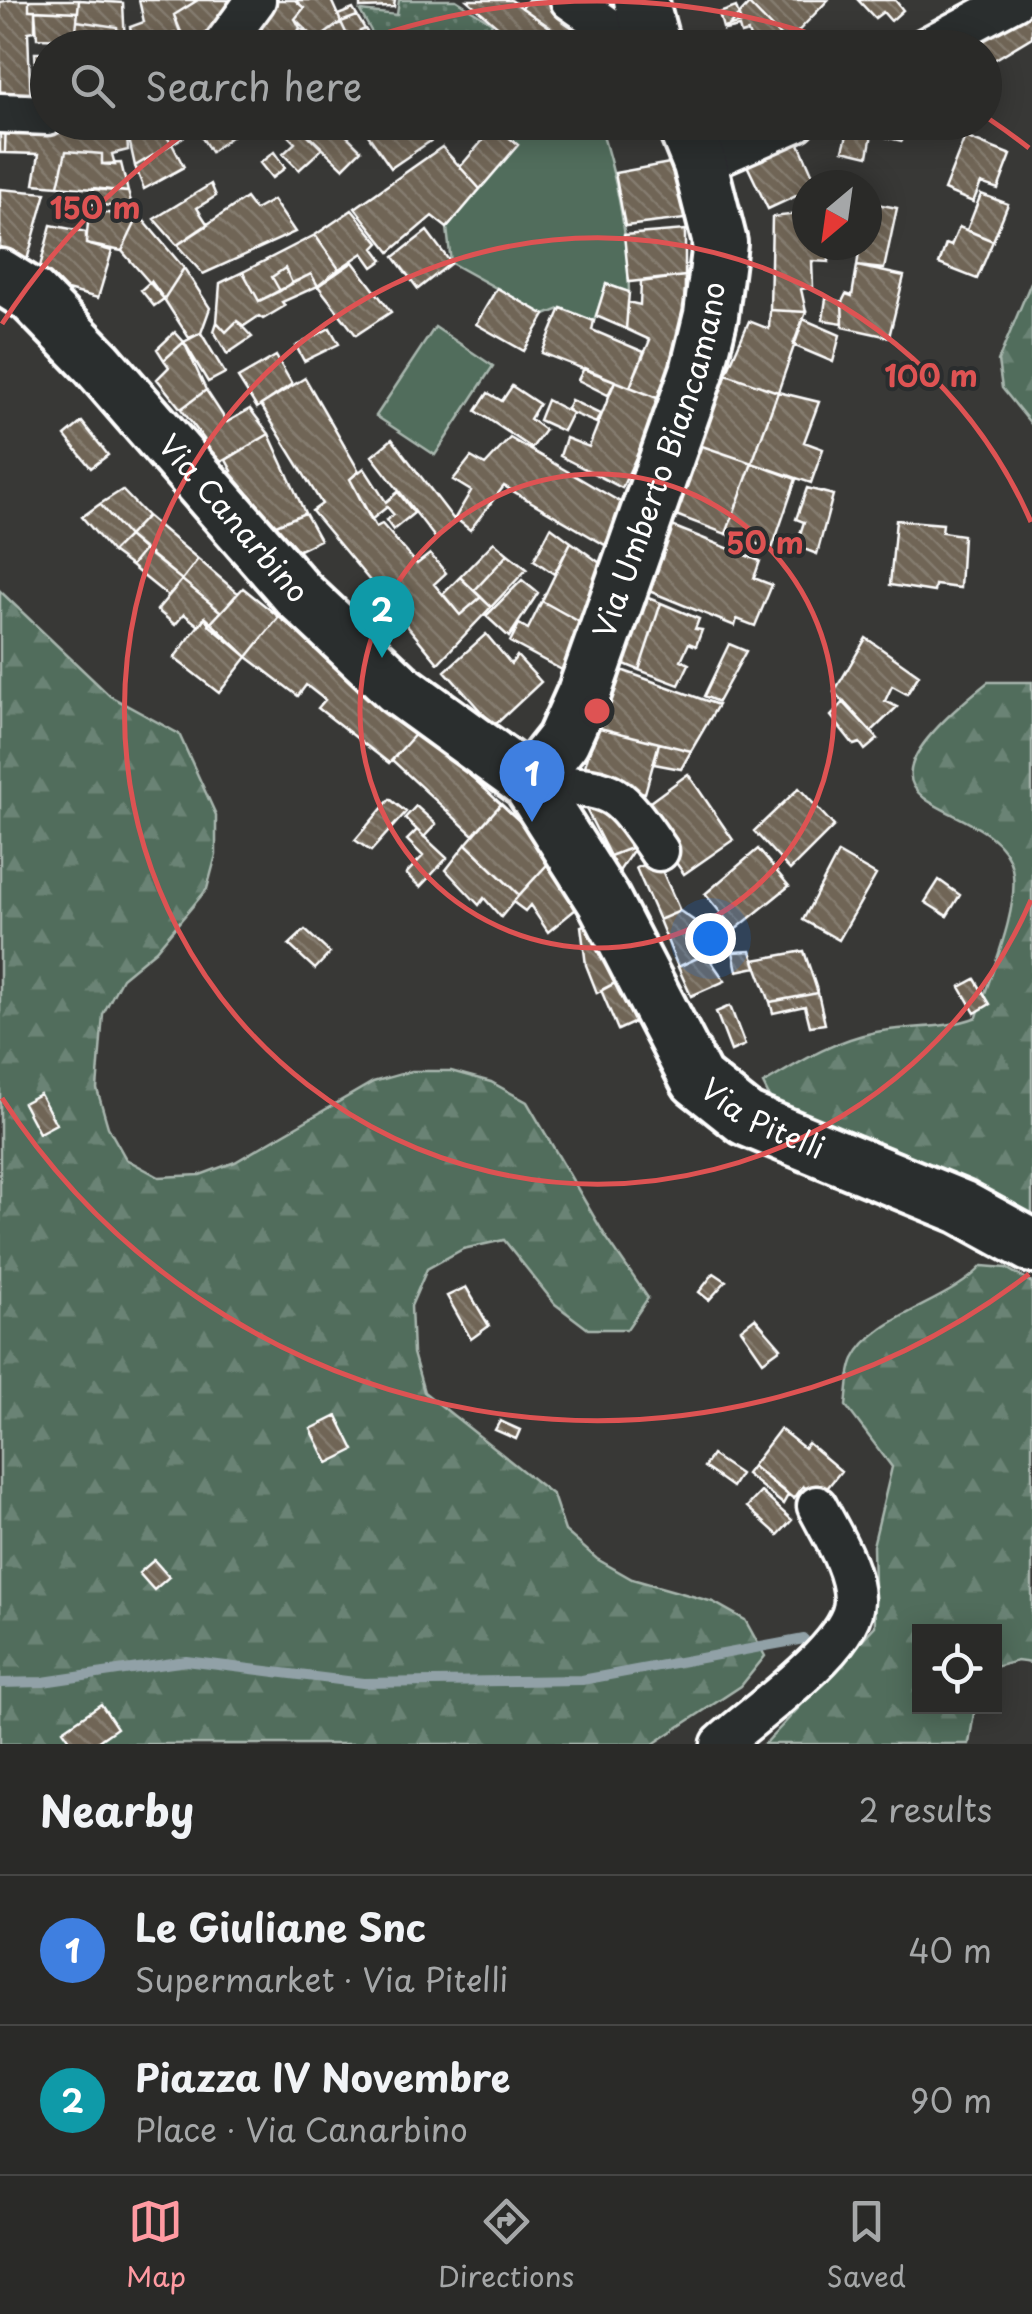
<!DOCTYPE html>
<html lang="en">
<head>
<meta charset="utf-8">
<style>
	:root { --surface:#2a2a28; --page:#363634; --text:#f1f3f6; --muted:#a5a7a8; --line:#464645; --accent:#ff9aa2 }
	body { margin:0; font-family:"Playpen Sans",sans-serif; background:var(--page); color:var(--text) }
	.controls { position:absolute; right:30px; bottom:30px; display:grid; overflow:hidden; border-radius:0px; box-shadow:0 5px 25px #0003 }
	.controls button { width:90px; height:90px; display:grid; place-items:center; padding:0; border:0; border-bottom:2px solid var(--line); background:var(--surface); color:var(--text); font:50px sans-serif }
	.compass { position:absolute; left:792px; top:170px; width:90px; height:90px; border-radius:50%; background:var(--surface); box-shadow:0 5px 25px #0003; rotate:209deg }
	.you { position:absolute; left:710px; top:938px; width:35px; height:35px; margin:-25px; border:8px solid #fff; border-radius:50%; background:#1a73e8; box-shadow:0 0 0 15px #1a73e833 }
	.badge { display:grid; place-items:center; width:65px; height:65px; border-radius:50%; background:var(--accent); color:#fff; font-size:32px; font-weight:700 }
	.pin { position:absolute; translate:-50% -82px; filter:drop-shadow(0 2px 5px #0008) }
	.pin::after { content:''; position:absolute; top:52px; width:35px; height:30px; background:inherit; clip-path:polygon(0 0,100% 0,50% 100%) }
	.list { margin:0; padding:0; list-style:none }
	h2 { display:flex; justify-content:space-between; align-items:center; height:130px; margin:0; padding:0 40px; font-size:42px }
	h2 small { font-size:32px; font-weight:400; color:var(--muted) }
	.list li { display:grid; grid-template-columns:65px 1fr auto; gap:30px; align-items:center; box-sizing:border-box; height:150px; padding:0 40px; border-top:2px solid var(--line) }
	.list b { display:block; font-size:38px; white-space:nowrap }
	.list p { margin:0; font-size:32px; white-space:nowrap; color:var(--muted) }
	.list em { font-size:32px; font-style:normal; color:var(--muted) }
	.icon { flex:none; width:55px; height:55px; fill:none; stroke:currentColor; stroke-width:2; stroke-linecap:round; stroke-linejoin:round }
	.map { position:relative; flex:none; width:1032px; height:1744px; overflow:hidden }
	.search { position:absolute; background:var(--surface); box-shadow:0 5px 25px #0003; left:30px; right:30px; top:30px; height:110px; display:flex; align-items:center; gap:25px; box-sizing:border-box; padding:0 35px; border-radius:55px; color:var(--muted); font-size:38px }
	.sheet { height:430px; background:var(--surface) }
	nav { display:flex; justify-content:space-around; align-items:center; box-sizing:border-box; height:140px; border-top:2px solid var(--line); background:var(--surface); font-size:28px; color:var(--muted) }
	nav a { display:grid; justify-items:center; gap:5px }
	nav .on { color:var(--accent) }
	.map>svg:first-child { display:block }
	.grass { fill:url(#grass-dots); stroke:#a8b6ae; stroke-width:2.5 }
	.forest { fill:url(#forest-firs); stroke:#a8b6ae; stroke-width:2.5 }
	.park { fill:#516d5c; stroke:#a8b6ae; stroke-width:2.5 }
	.lines { fill:none; stroke-linecap:round; stroke-linejoin:round }
	.stream { stroke:#91a1a7; stroke-width:10 }
	.building { fill:url(#building-back-hatch); stroke:#fff; stroke-width:2.5 }
	.street-casing { stroke:#fff; stroke-width:45 }
	.secondary-casing { stroke:#fff; stroke-width:60 }
	.street { stroke:#2a2d2e; stroke-width:38 }
	.secondary { stroke:#2a2d2e; stroke-width:52 }
	.ring { fill:none; stroke:#de5353; stroke-width:5 }
	.labels { text-anchor:middle; stroke-width:8; stroke-linejoin:round; paint-order:stroke }
	.street-label { font-size:30px; fill:#fff; stroke:#2a2d2e }
	.centre { fill:#de5353; stroke:#2a2d2e; stroke-width:5 }
	.ring-label { font-size:30px; text-anchor:middle; font-weight:bold; fill:#de5353; stroke:#2a2d2e; stroke-width:8; stroke-linejoin:round; paint-order:stroke }
</style>
</head>
<body>
<div class="map">
<svg width="1032" height="1744" viewBox="0 0 1032 1744">
	<defs>
		<pattern id="grass-dots" width="8" height="8" patternUnits="userSpaceOnUse" patternTransform="scale(2.5)"><rect width="8" height="8" fill="#516d5c"/><path d="M2 2h.1M6 6h.1" fill="none" stroke="#6b8374" stroke-width="1.8" stroke-linecap="round"/></pattern>
		<pattern id="forest-firs" width="22" height="20" patternUnits="userSpaceOnUse" patternTransform="scale(2.5)"><rect width="22" height="20" fill="#516d5c"/><path d="M5 1l3.5 6h-7zM16 11l3.5 6h-7z" fill="#6b8374"/></pattern>
		<pattern id="building-back-hatch" width="6" height="6" patternUnits="userSpaceOnUse" patternTransform="scale(2.5)"><rect width="6" height="6" fill="#706556"/><path d="M-1 5l2 2M0 0l6 6M5-1l2 2" fill="none" stroke="#857c6f"/></pattern>
	</defs>
	<rect width="100%" height="100%" fill="#383836"/>
	<filter id="ink" filterUnits="userSpaceOnUse"><feTurbulence type="fractalNoise" baseFrequency=".01" numOctaves="2"/><feDisplacementMap in="SourceGraphic" scale="20" xChannelSelector="R" yChannelSelector="G"/><feConvolveMatrix kernelMatrix="1 2 1 2 8 2 1 2 1" color-interpolation-filters="sRGB"/></filter>
	<g filter="url(#ink)">
		<!-- grass -->
		<path class="grass" d="M399,0H456L492,23L490,29L459,47H380L360,11L397,15Z"/>
		<!-- forest -->
		<path class="forest" d="M1032,280V425L1002,388L998,361Z
			M0,591L110,696L179,734L216,815V855L207,889L156,950L122,978L103,1014L97,1089L108,1127L126,1159L159,1177L200,1175L235,1162L373,1082L412,1071H451L491,1082L527,1102L604,1234L648,1298L627,1329H588L555,1304L504,1240L463,1249L427,1269L411,1306L413,1353L424,1392L553,1495L565,1531L597,1559L632,1579L713,1602L745,1620L765,1656L741,1686L653,1744H0Z
			M988,682H1032V1216L777,1112L763,1084C800,1062 834,1040 876,1032C911,1025 943,1030 977,1017C989,977 1021,908 1012,868C994,790 809,825 988,682Z
			M982,1266L1006,1268L1032,1283V1663L1017,1661L995,1667L994,1632H920V1706L975,1707L969,1744H765L875,1626L873,1546L892,1467L846,1406C848,1392 848,1372 854,1359C874,1316 949,1303 982,1266Z"/>
		<!-- park -->
		<path class="park" d="M497,123H599C617,178 628,233 629,292L606,284L594,321L562,308L545,315L451,263L447,228L517,146L495,126Z
			M435,327L493,366L435,455L376,416Z"/>
		<g class="lines">
			<!-- stream -->
			<path class="stream" d="M0,1683L43,1682L186,1661L363,1683L582,1680L804,1639"/>
		</g>
		<!-- building -->
		<path class="building" d="M10,0H29V10H35V31L28,32L31,108L0,107V2Z
			M29,0H79L78,12L29,10Z
			M79,0L123,3L125,43H118L117,27L77,21Z
			M139,0H198L174,15L180,32L134,44L130,27L144,22Z
			M198,0H252L206,34L185,42L174,15Z
			M265,0H295L304,8L295,19L300,28L288,48H282L246,16Z
			M295,0H331L341,22L317,40L295,19L304,8Z
			M360,0H395L394,7L360,8Z
			M467,0H511L574,44L523,48Z
			M528,0H565L600,24L574,44L522,8Z
			M753,0H828L787,43L749,4Z
			M858,0H895L903,10L891,21L883,12L875,18Z
			M1032,0V37L984,66V48H944Z
			M749,4L787,43L783,48L752,43L748,32L741,34L739,27L725,30Z
			M736,7L741,23L723,28L719,13Z
			M353,9L357,16L341,22L338,15Z
			M35,10L78,12L75,39L37,38Z
			M246,16L282,48H242Z
			M357,16L365,29L348,37L341,22Z
			M223,18L219,48H188L185,42L206,34Z
			M77,21L117,27L118,48H62V38L75,39Z
			M341,22L351,44L322,48L317,40Z
			M300,28L317,40L322,48H288Z
			M365,29L377,47L353,48L348,37Z
			M493,31L498,39L508,31L523,48H466Z
			M175,35L180,48L127,46L134,44Z
			M35,53H48V88L37,87Z
			M0,118H6L5,153H0Z
			M6,118L126,125L128,150L112,154L115,165L102,164V154L66,151L58,186L34,184L39,154L5,153Z
			M141,122H156L172,144L135,166L126,125Z
			M156,122H207L172,144Z
			M207,122H222L232,136L211,152L197,130Z
			M222,122H232L237,132L232,136Z
			M303,122H333L361,150L343,168L299,126Z
			M386,122H429L438,136L391,168L368,135Z
			M429,122H460L438,136Z
			M850,122H908L902,141L849,128Z
			M299,126L322,149L299,170L283,154L295,143L287,135Z
			M495,126L518,145L480,189L460,167Z
			M849,128L872,134L868,156L843,150Z
			M965,137L1011,155L998,189L981,183L973,202L944,190Z
			M797,139L817,185H807V191L768,209L746,163Z
			M172,144L184,167L144,189L135,166Z
			M442,147L480,189L447,228L432,216L390,252L355,208Z
			M66,151L102,154V164L121,163L128,192L58,186Z
			M274,152L285,168L272,178L260,163Z
			M675,162L685,219L625,226L615,173Z
			M211,184L216,196L197,208L208,225L177,245L154,219Z
			M93,188L128,192L133,208L91,204Z
			M0,189L46,193L25,267L0,251Z
			M981,194L1008,204L993,241L967,230Z
			M246,198L255,210L273,200L295,232L203,274L177,245Z
			M867,202L897,208L884,269L857,266L860,245H867Z
			M352,210L379,243L374,248L383,260L373,267L363,253L339,269L315,235Z
			M89,212L139,215L122,251L86,244Z
			M807,213V245H829V262L812,261L813,287L801,289L806,312L770,310L772,217Z
			M139,215L184,268L164,299L122,251Z
			M51,225L86,232V244L112,251L98,298L36,282Z
			M959,227L993,241L977,279L939,264L946,244L951,246Z
			M685,230V276L629,282L624,235Z
			M427,231L451,263L418,289L394,257Z
			M315,235L339,269L318,286L311,274L292,283L285,268L272,277L280,291L259,301L243,272Z
			M353,262L391,312L356,335L318,286Z
			M857,266L904,276L889,337L843,327L842,302L846,294L852,296Z
			M184,268L210,308L201,333L189,338L164,299Z
			M285,268L292,283L280,291L272,277Z
			M243,272L259,301L311,274L318,286L282,302L285,306L263,319L259,316L244,326L237,321L226,332L217,322L220,283Z
			M685,276L684,353L662,400L630,387L650,340L626,329L628,302L640,305L641,282Z
			M151,281L164,299L154,306L141,290Z
			M606,284L629,292L626,329L596,316Z
			M497,288L545,315L524,351L476,324Z
			M826,298L842,302L843,323L823,320Z
			M561,308L594,321L592,330L644,352L630,387L542,353Z
			M770,310L806,312L778,392L726,374L749,321L769,329Z
			M803,319L840,335L833,362L793,345Z
			M237,321L252,337L227,354L214,331L217,322L226,332Z
			M330,328L339,344L304,361L296,346Z
			M175,332L184,342L164,360L157,349Z
			M201,333L225,373L208,382L184,342Z
			M184,342L206,390L181,409L157,379L169,367L164,360Z
			M276,356L292,384L257,408L238,378Z
			M584,368L615,381L608,395L578,380Z
			M726,374L778,392L752,463L699,445Z
			M305,378L359,471L350,479L376,527L382,524L417,564L430,554L446,573L434,584L460,615L481,597L491,607L438,663L312,511L322,504L261,405Z
			M615,381L662,400L622,488L560,456L566,438L589,447Z
			M512,386L539,404L530,419L545,430L532,448L476,411L488,393L502,401Z
			M206,390L227,422L250,409L269,434L214,466L200,441L204,439L181,409Z
			M778,392L819,402L804,442L823,449L811,483L752,463Z
			M547,400L572,413L563,431L539,420Z
			M571,400L600,414L596,423L572,413L567,409Z
			M82,422L108,455L91,468L65,436Z
			M269,434L305,513L259,532L224,477L232,471L226,460Z
			M510,438L627,506L605,545L504,486L470,530L455,518L471,491L453,480L471,457L485,465Z
			M392,439L455,521L436,539L372,456Z
			M699,445L752,463L726,534L673,514Z
			M752,463L796,479L772,549L726,534Z
			M364,468L386,502L398,492L414,513L393,530L386,520L394,515L387,507L371,520L350,479Z
			M807,488L833,495L817,554L796,546L804,522L796,519Z
			M122,490L147,516L128,536L100,504Z
			M100,504L128,536L112,552L82,517Z
			M305,513L320,540L289,555L269,528Z
			M147,516L198,559L182,580L128,536Z
			M896,520L943,524L942,532L963,535L960,588L935,585L934,592L890,585Z
			M667,524L760,561L754,578L772,585L755,626L737,619L735,626L644,589Z
			M551,527L571,542L554,574L534,560Z
			M128,536L144,550L131,566L112,552Z
			M494,542L508,554L474,591L460,577Z
			M571,542L607,568L585,625L542,601Z
			M144,550L182,580L168,596L131,566Z
			M508,554L527,569L491,607L474,591Z
			M198,559L238,593L221,612L182,580Z
			M460,577L481,597L460,615L443,594Z
			M182,580L221,612L209,625L205,617L199,626L184,614L175,625L157,610Z
			M522,580L538,593L509,637L486,616Z
			M243,588L279,617L247,657L209,625Z
			M638,594L661,603L639,670L617,661Z
			M542,601L585,625L564,671L510,642L519,624L528,629Z
			M661,603L699,619L695,629L702,630L696,646L689,643L681,660L689,664L679,685L639,670Z
			M205,617L247,657L219,693L174,658Z
			M279,617L420,729L389,763L318,708L325,700L306,685L298,696L247,657Z
			M486,634L511,664L517,656L541,682L494,726L445,671Z
			M866,638L919,675L907,694L892,686L885,701L897,707L871,732L834,692Z
			M729,644L746,651L718,702L704,696Z
			M613,667L718,705L691,751L596,727Z
			M844,702L878,739L865,750L860,743L854,745L831,716Z
			M596,727L659,743L645,793L582,777Z
			M420,729L501,804L473,835L392,760Z
			M659,743L691,751L681,769L654,764Z
			M688,774L733,840L684,874L639,810Z
			M799,788L834,826L790,870L754,831Z
			M611,794L636,846L610,856L586,809Z
			M390,799L406,812L371,851L355,840Z
			M501,804L556,855L519,895L466,844Z
			M416,806L436,824L424,837L405,818Z
			M417,830L447,858L420,887L406,874L423,856L407,840Z
			M466,844L519,895L501,917L484,898L479,905L446,870Z
			M636,846L618,873L610,856Z
			M758,849L789,886L735,930L705,894Z
			M838,853L876,875L839,940L803,920Z
			M556,855L587,900L548,932L530,905L525,911L513,902Z
			M657,859L680,911L659,920L636,868Z
			M939,880L960,895L947,916L925,902Z
			M680,911L709,931L720,947L678,967L659,920Z
			M604,918L630,975L597,993L586,965L581,926Z
			M305,930L330,953L315,969L289,945Z
			M751,951L756,967L737,971L733,952Z
			M804,951L818,993L770,1002L754,960Z
			M706,954L725,981L691,996L678,967Z
			M625,978L642,1019L618,1030L601,990Z
			M975,979L990,1004L975,1013L960,987Z
			M818,993L825,1024L810,1026L805,1006L773,1013L770,1002Z
			M730,1006L745,1045L731,1051L716,1012Z
			M40,1094L56,1124L39,1133L23,1103Z
			M714,1273L726,1281L709,1300L699,1292Z
			M466,1287L489,1326L471,1339L447,1296Z
			M755,1318L781,1348L763,1361L741,1329Z
			M337,1416L354,1450L328,1463L311,1429Z
			M500,1421L520,1430L516,1439L495,1430Z
			M780,1429L804,1448L808,1443L841,1471L819,1498L803,1486L794,1499L752,1466Z
			M712,1455L740,1474L732,1487L704,1467Z
			M752,1466L788,1495L783,1504L746,1474Z
			M761,1492L792,1520L778,1535L747,1507Z
			M154,1560L169,1577L154,1590L139,1573Z
			M101,1704L117,1728L94,1744H73L63,1730Z"/>
		<g class="lines">
			<defs>
				<path id="street" d="M570,0L614,31L647,30
					M221,48L256,0
					M925,48L1015,0
					M0,113L48,115
					M700,164L796,122
					M529,783C613,791 610,779 659,851
					M721,1744C754,1713 856,1645 854,1599C853,1566 831,1534 817,1506"/>
				<g id="secondary">
					<path d="M641,0L654,48"/>
					<path id="s1" d="M0,276L32,296L97,363L297,593L398,688L529,783L604,901L697,1080L746,1119L961,1207L1032,1246"/>
					<path id="s2" d="M529,783L563,740L584,693L697,372L711,315L720,243L700,164L683,122"/>
				</g>
			</defs>
			<!-- street casing -->
			<use href="#street" class="street-casing"/>
			<!-- secondary casing -->
			<use href="#secondary" class="secondary-casing"/>
			<!-- street -->
			<use href="#street" class="street"/>
			<!-- secondary -->
			<use href="#secondary" class="secondary"/>
		</g>
	</g>
	<!-- distance rings -->
	<g class="ring">
		<circle cx="597" cy="711" r="237"/>
		<path d="M1031 900A473 473 0 1 1 1031 522"/>
		<path d="M1029 1274A710 710 0 0 1 2 1098M2 324A710 710 0 0 1 195 126M348 46A710 710 0 0 1 846 46M989 119A710 710 0 0 1 1029 148"/>
	</g>
	<g class="labels">
		<!-- street labels -->
		<g class="street-label">
			<text dy="10" stroke="none"><textPath href="#s2" startOffset="352">Via Umberto Biancamano</textPath></text>
			<text dy="10" stroke="none"><textPath href="#s1" startOffset="338">Via Canarbino</textPath></text>
			<text dy="10" stroke="none"><textPath href="#s1" startOffset="1155">Via Pitelli</textPath></text>
		</g>
	</g>
	<circle cx="597" cy="711" r="15" class="centre"/>
	<g class="ring-label">
		<text x="95" y="219">150 m</text>
		<text x="931" y="387">100 m</text>
		<text x="765" y="554">50 m</text>
	</g>
</svg>
<div class="controls">
<button><svg class="icon" aria-label="locate" viewBox="0 0 24 24"><circle cx="12" cy="12" r="6"/><path d="M12 2v4M12 18v4M2 12h4M18 12h4"/></svg></button>
</div>
<svg class="compass" viewBox="-18 -18 36 36"><path d="M0-13l5 13h-10z" fill="#e53935"/><path d="M0 13l5-13h-10z" fill="#a5a7a8"/></svg>
<div class="you"></div>
<div class="pin badge" style="left:532px;top:822px;background:#3f7fe0">1</div>
<div class="pin badge" style="left:382px;top:658px;background:#0f9aa8">2</div>
<div class="search"><svg class="icon" aria-label="search" viewBox="0 0 24 24"><circle cx="10" cy="10" r="6"/><path d="M15 15l6 6"/></svg>Search here</div>
</div>
<section class="sheet">
<h2>Nearby<small>2 results</small></h2>
<ul class="list">
<li><span class="badge" style="background:#3f7fe0">1</span><div><b>Le Giuliane Snc</b><p>Supermarket · Via Pitelli</p></div><em>40 m</em></li>
<li><span class="badge" style="background:#0f9aa8">2</span><div><b>Piazza IV Novembre</b><p>Place · Via Canarbino</p></div><em>90 m</em></li>
</ul>
</section>
<nav>
<a class="on"><svg class="icon" aria-label="map" viewBox="0 0 24 24"><path d="M3 6l6-2 6 2 6-2v14l-6 2-6-2-6 2zM9 4v14M15 6v14"/></svg>Map</a>
<a><svg class="icon" aria-label="directions" viewBox="0 0 24 24"><path d="M12 3l9 9-9 9-9-9zM9 14v-3h6M13 9l2 2-2 2"/></svg>Directions</a>
<a><svg class="icon" aria-label="saved" viewBox="0 0 24 24"><path d="M7 4h10v16l-5-4-5 4z"/></svg>Saved</a>
</nav>
</body>
</html>
